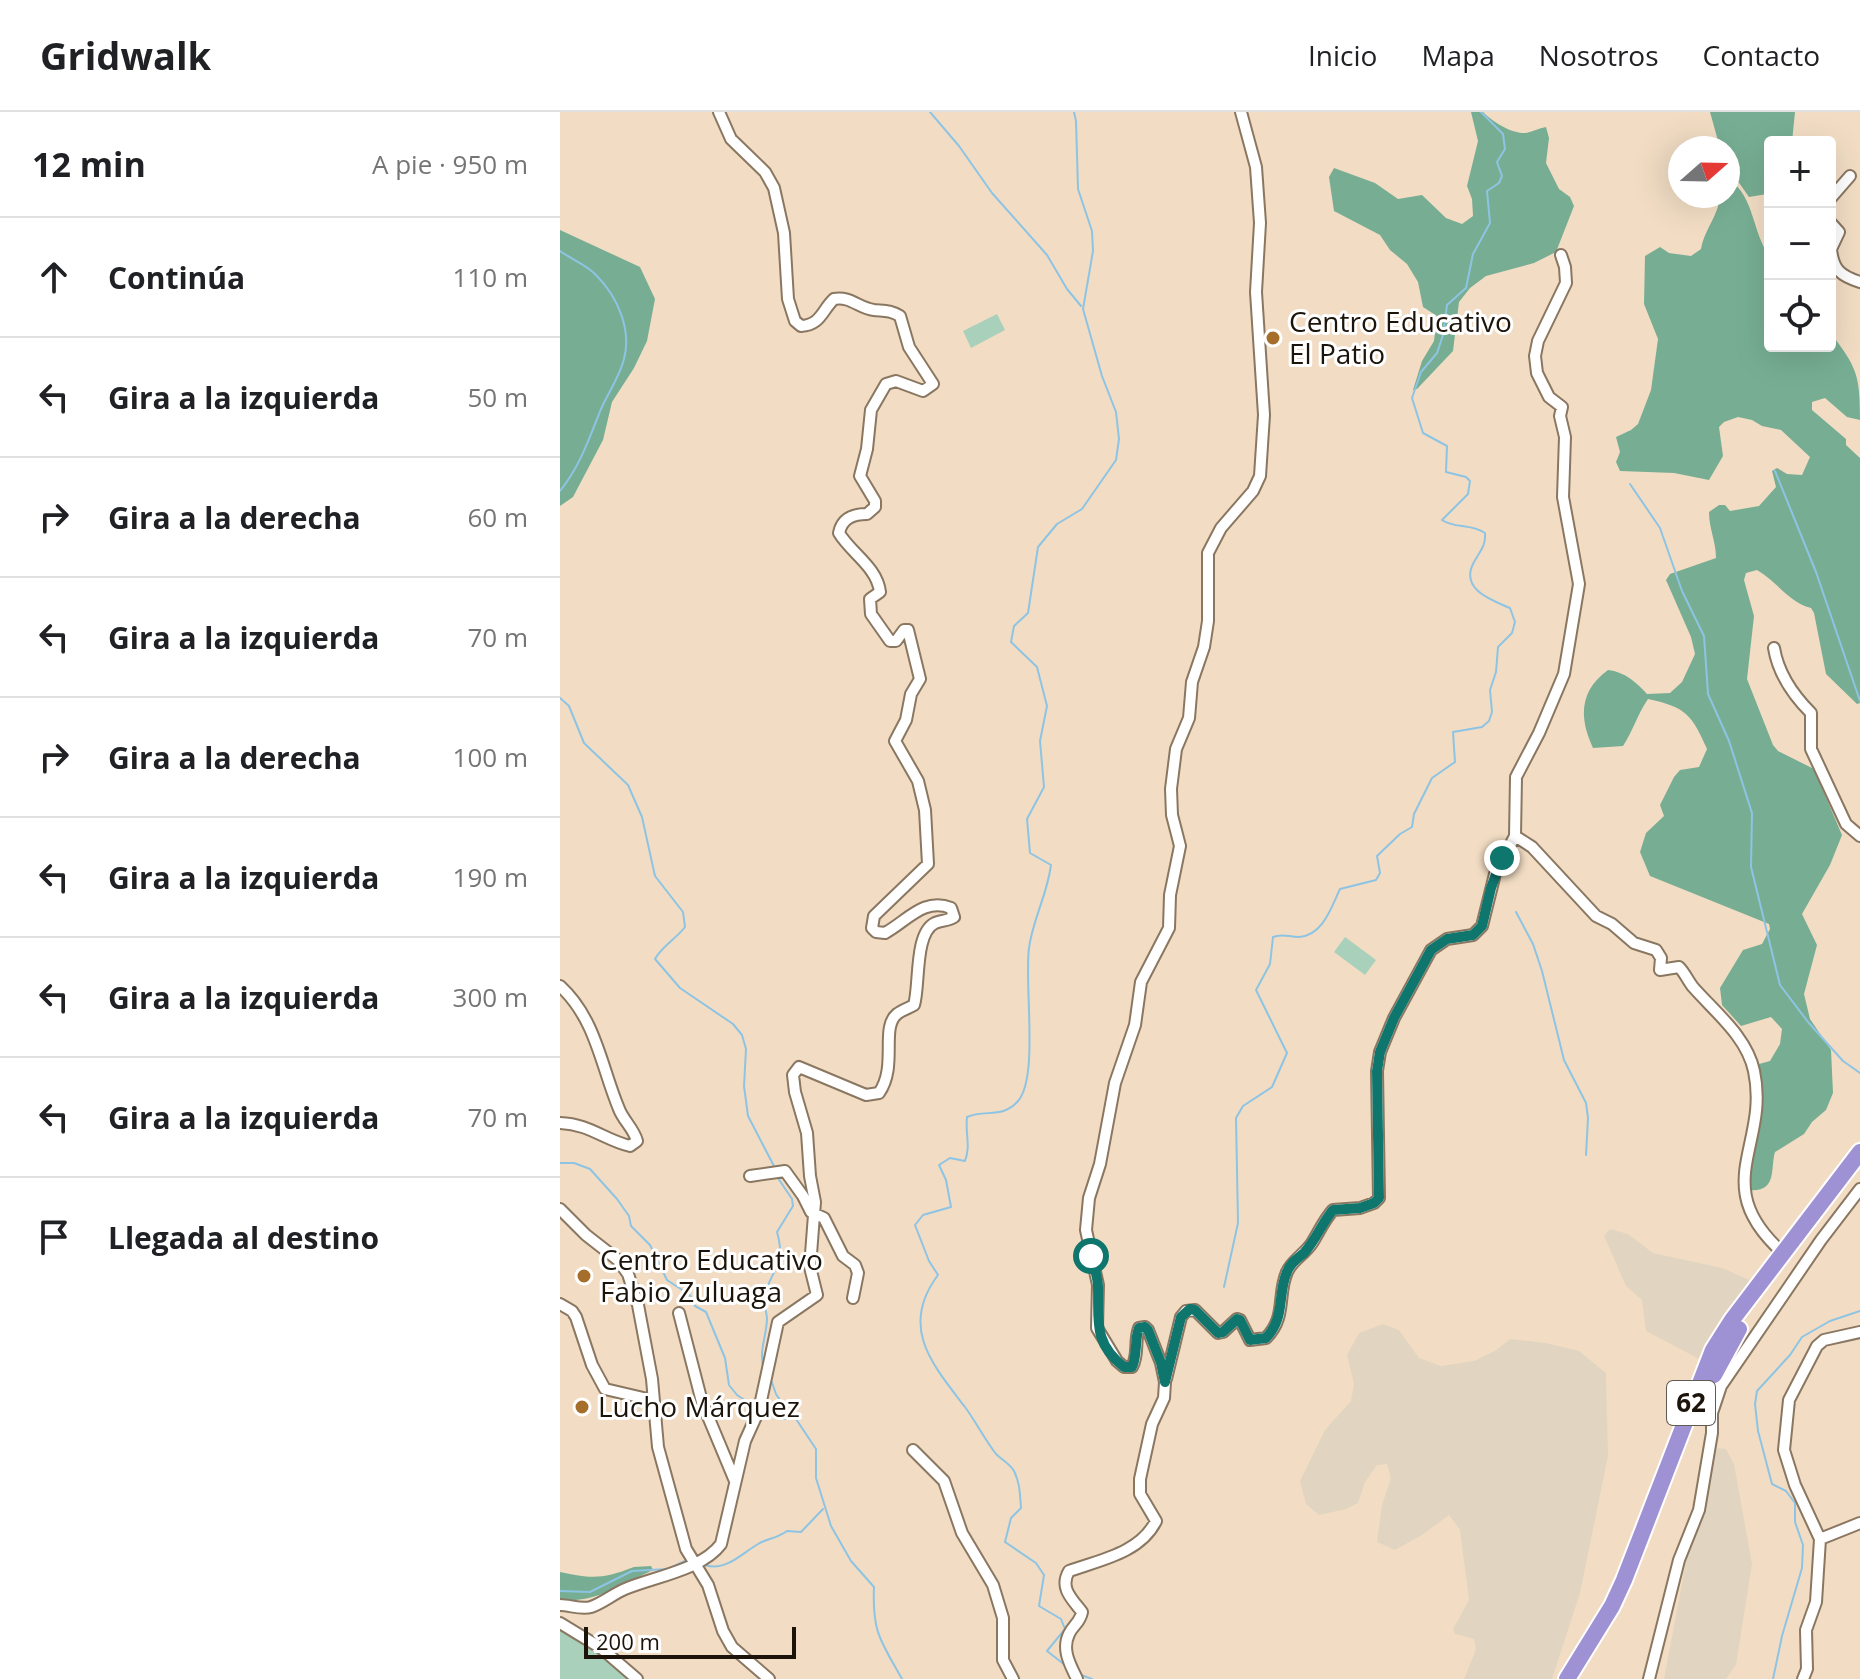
<!DOCTYPE html>
<html lang="es">
<head>
<meta charset="utf-8">
<style>
	:root { --surface:#fff; --page:#f6f6f6; --text:#202124; --muted:#757577; --line:#e0e0e0 }
	body { margin:0; font-family:"Open Sans",sans-serif; background:var(--page); color:var(--text) }
	.controls { position:absolute; right:24px; top:24px; display:grid; overflow:hidden; border-radius:8px; box-shadow:0 8px 32px #0002 }
	.controls button { width:72px; height:72px; display:grid; place-items:center; padding:0; border:0; border-bottom:2px solid var(--line); background:var(--surface); color:var(--text); font:40px sans-serif }
	.compass { position:absolute; left:1108px; top:24px; width:72px; height:72px; border-radius:50%; background:var(--surface); box-shadow:0 8px 32px #0002; rotate:70deg }
	.scale { position:absolute; left:24px; bottom:20px; width:212px; box-sizing:border-box; padding-left:8px; border:4px solid #1c140b; border-top:0; font-size:22px; line-height:28px; white-space:nowrap; color:#1c140b; -webkit-text-stroke:6px #fff; paint-order:stroke }
	.stop { position:absolute; width:24px; height:24px; margin:-18px; border:6px solid #0f766e; border-radius:50%; background:#fff }
	.stop.end { background:#0f766e; border-color:#fff; box-shadow:0 2px 8px #0008 }
	.list { margin:0; padding:0; list-style:none }
	h2 { display:flex; justify-content:space-between; align-items:center; height:104px; margin:0; padding:0 32px; font-size:34px }
	h2 small { font-size:26px; font-weight:400; color:var(--muted) }
	.list li { display:grid; grid-template-columns:52px 1fr auto; gap:24px; align-items:center; box-sizing:border-box; height:120px; padding:0 32px; border-top:2px solid var(--line) }
	.list b { display:block; font-size:30px; white-space:nowrap }
	.list em { font-size:26px; font-style:normal; color:var(--muted) }
	.icon { flex:none; width:44px; height:44px; fill:none; stroke:currentColor; stroke-width:2; stroke-linecap:round; stroke-linejoin:round }
	.map { position:relative; flex:none; width:1300px; height:1567px; overflow:hidden }
	header { display:flex; align-items:center; gap:48px; box-sizing:border-box; height:112px; padding:0 40px; background:var(--surface); border-bottom:2px solid var(--line) }
	header strong { font-size:38px }
	nav { display:flex; gap:44px; margin-inline-start:auto; font-size:28px }
	main { display:flex }
	aside { flex:1; background:var(--surface) }
	.map>svg:first-child { display:block }
	.industrial { fill:#e1d5c1 }
	.green { fill:#a8d0bb }
	.forest { fill:#77ae93 }
	.lines { fill:none; stroke-linecap:round; stroke-linejoin:round }
	.stream { stroke:#8ec4e3; stroke-width:2 }
	.minor-casing { stroke:#8a7761; stroke-width:14 }
	.highway-casing { stroke:#fff; stroke-width:20 }
	.minor { stroke:#fff; stroke-width:10 }
	.highway { stroke:#9f92d4; stroke-width:16 }
	.route { stroke:#0f766e; stroke-width:10 }
	.poi-dot { fill:#a66e2b; stroke:#fff; stroke-width:3 }
	.labels { text-anchor:middle; stroke-width:6; stroke-linejoin:round; paint-order:stroke }
	.shield { fill:#fff; stroke:#605a54; stroke-width:2 }
	.shield-label { font-size:26px; font-weight:bold; fill:#1c140b }
	.poi-label { font-size:28px; fill:#1c140b; stroke:#fff; text-anchor:start }
</style>
</head>
<body>
<header>
<strong>Gridwalk</strong>
<nav><a>Inicio</a><a>Mapa</a><a>Nosotros</a><a>Contacto</a></nav>
</header>
<main>
<aside>
<h2>12 min<small>A pie · 950 m</small></h2>
<ul class="list">
<li><svg class="icon" aria-label="ahead" viewBox="0 0 24 24"><path d="M12 20V5M6 11l6-6 6 6"/></svg><div><b>Continúa</b></div><em>110 m</em></li>
<li><svg class="icon" aria-label="left" viewBox="0 0 24 24"><path d="M17 20v-9H6M10 6l-5 5 5 5"/></svg><div><b>Gira a la izquierda</b></div><em>50 m</em></li>
<li><svg class="icon" aria-label="right" viewBox="0 0 24 24"><path d="M7 20v-9h11M14 6l5 5-5 5"/></svg><div><b>Gira a la derecha</b></div><em>60 m</em></li>
<li><svg class="icon" aria-label="left" viewBox="0 0 24 24"><path d="M17 20v-9H6M10 6l-5 5 5 5"/></svg><div><b>Gira a la izquierda</b></div><em>70 m</em></li>
<li><svg class="icon" aria-label="right" viewBox="0 0 24 24"><path d="M7 20v-9h11M14 6l5 5-5 5"/></svg><div><b>Gira a la derecha</b></div><em>100 m</em></li>
<li><svg class="icon" aria-label="left" viewBox="0 0 24 24"><path d="M17 20v-9H6M10 6l-5 5 5 5"/></svg><div><b>Gira a la izquierda</b></div><em>190 m</em></li>
<li><svg class="icon" aria-label="left" viewBox="0 0 24 24"><path d="M17 20v-9H6M10 6l-5 5 5 5"/></svg><div><b>Gira a la izquierda</b></div><em>300 m</em></li>
<li><svg class="icon" aria-label="left" viewBox="0 0 24 24"><path d="M17 20v-9H6M10 6l-5 5 5 5"/></svg><div><b>Gira a la izquierda</b></div><em>70 m</em></li>
<li><svg class="icon" aria-label="arrive" viewBox="0 0 24 24"><path d="M6 21V4h12l-3 4 3 4H6"/></svg><div><b>Llegada al destino</b></div></li>
</ul>
</aside>
<div class="map">
<svg width="1300" height="1567" viewBox="0 0 1300 1567">
	<rect width="100%" height="100%" fill="#f2ddc4"/>
	<!-- industrial -->
	<path class="industrial" d="M1050,1117L1068,1122L1093,1141L1162,1156L1194,1170L1143,1249L1086,1219L1082,1188L1066,1174L1044,1124Z
		M823,1212L839,1218L859,1246L881,1254L914,1249L935,1239L950,1227L986,1231L1019,1239L1046,1261L1048,1344L1020,1481L992,1567H904L916,1537L914,1527L895,1522L893,1517L909,1488L900,1418L889,1403L862,1423L835,1438L817,1430L822,1393L831,1366L827,1352L817,1353L805,1370L798,1391L786,1397L759,1403L746,1392L740,1369L765,1318L791,1289L794,1272L787,1243L799,1221Z
		M1158,1336L1166,1337L1174,1352L1192,1452L1176,1553L1166,1567H1104L1126,1450L1144,1394L1153,1344Z"/>
	<!-- green -->
	<path class="green" d="M437,202L445,218L411,236L403,219Z
		M785,825L816,848L805,863L774,840Z
		M0,1511L77,1567H0Z"/>
	<!-- forest -->
	<path class="forest" d="M911,0H923C932,9 951,22 966,21C972,20 979,16 986,15L989,26L986,51L999,77L1010,85L1014,94L996,140L974,151L926,164L910,176L899,190L893,239L857,277L853,278L862,249L874,229L877,204L863,195L858,170L847,152L830,138L820,123L774,99L769,65L774,56L815,71L838,87L862,83L886,106L902,112L913,104L912,87L907,74L918,29Z
		M1150,0H1235L1232,30H1210V76L1207,82L1189,85L1168,55V36H1160Z
		M1170,68C1195,86 1192,121 1210,145V234H1270V220C1297,256 1300,262 1300,308L1287,305L1265,286L1252,290V298L1286,327V333L1300,346V591L1297,592L1266,562L1254,501L1251,496C1228,490 1218,470 1197,458L1186,461L1184,468L1194,504L1187,567L1213,633L1218,639L1254,657L1282,723L1270,753L1242,802L1257,833L1244,882L1250,907L1271,938L1273,981L1266,998L1252,1010L1244,1022L1215,1040C1210,1057 1218,1081 1188,1078L1187,1072L1198,1020L1197,959L1199,952L1210,949L1220,932L1222,917L1211,905L1181,914L1162,893L1160,876L1183,838L1202,832L1210,817L1209,812L1090,764L1080,740L1086,721L1104,704L1100,693L1114,665L1120,658L1139,655L1147,637C1132,603 1126,595 1088,587C1077,603 1073,619 1063,634L1033,636C1019,606 1019,579 1048,558C1065,560 1076,570 1087,582L1110,581L1122,570L1135,542L1131,525L1106,468L1110,462L1156,446C1156,429 1149,417 1149,400L1159,393H1165L1170,399L1199,394L1216,375L1212,359L1217,356L1227,362L1242,363L1250,345L1221,318L1202,314L1192,308L1178,305L1164,310L1159,315L1163,344L1149,368L1114,361L1060,359L1056,350L1060,340L1056,325L1071,318L1078,312L1091,278L1098,227L1084,192L1085,144L1100,135L1109,141L1131,144L1141,137C1145,116 1158,105 1160,84H1168Z
		M0,118L80,155L95,187L87,229L74,256L52,290L43,328L13,385L0,394Z
		M74,1455L91,1454L93,1458C60,1473 37,1491 0,1488V1460C32,1467 43,1467 74,1455Z"/>
	<g class="lines">
		<!-- stream -->
		<path class="stream" d="M370,0L399,34L432,81L487,143L507,177L521,194
			M0,139C11,147 27,153 36,163C57,184 72,217 64,247C60,264 48,281 41,297C29,327 20,354 0,379
			M1215,359L1256,460L1300,589
			M1070,372L1100,416L1122,479L1144,524L1148,582L1169,629L1192,701L1191,755L1220,873L1248,910L1283,949L1300,961
			M0,586L9,594L24,631L68,673L82,705L95,764L123,800L125,815C116,827 102,834 95,847L120,876L173,912L182,923L186,937L184,974L188,1004L215,1056
			M956,800L973,832L982,859L1004,948L1026,991L1028,1006L1026,1043
			M0,1051H14L30,1057L57,1087L69,1104L71,1114L90,1133L107,1168L130,1183L135,1194L146,1200L165,1246L169,1273L177,1283L194,1294
			M664,1175L678,1111L676,1006L683,994L712,975L727,941L696,878L710,852L713,825C722,821 729,825 739,825C763,823 771,796 780,777L816,768L820,761L817,744L840,722L852,715L854,702L872,666L895,650L893,620L922,615L929,609L932,600L930,578L936,560L938,535L952,521L955,510L950,496C931,488 899,477 914,450C920,439 926,434 925,421C910,411 895,417 882,408L908,382L910,369L906,365L886,360L887,334L863,321L852,286L861,260L877,241L883,223L887,193L906,176L913,142L930,111L927,79L939,71L942,64L937,50L945,37L943,22L921,0
			M204,1257C198,1239 207,1224 207,1206C206,1198 203,1188 205,1181C214,1154 226,1152 217,1120L233,1094L232,1087L218,1066
			M210,1265L216,1282L232,1306
			M203,1299L223,1307H236L256,1337V1366L271,1414L291,1449L314,1475C312,1521 321,1529 342,1567
			M145,1453C165,1460 181,1442 198,1432C208,1426 216,1427 227,1419L241,1420L263,1397
			M0,1479L30,1480L72,1459L108,1457L127,1448
			M505,1553L487,1539L505,1517L501,1507L479,1494L484,1463L476,1451L445,1430L451,1406L461,1396C460,1383 460,1371 454,1359C450,1352 442,1348 436,1342C425,1328 416,1310 405,1295C372,1252 339,1215 378,1163L369,1149L355,1113L363,1103L391,1095L386,1068L379,1053L390,1046L405,1049C411,1033 405,1022 407,1005C425,997 443,1007 458,989C479,965 464,871 469,836C473,806 487,784 491,753L470,741L467,707L484,675L480,629L487,594L477,555L451,530L454,514L468,501L478,435L497,412L522,397L556,348L559,327L556,300L542,264L523,197L533,139L532,119L518,77L516,9L514,0
			M521,1563L532,1567
			M1213,1567L1222,1524L1242,1456L1243,1433L1235,1410V1391L1226,1379L1212,1372L1198,1319L1195,1292L1197,1279L1230,1243L1242,1225L1270,1209L1300,1199"/>
		<defs>
			<path id="minor" d="M1270,87L1290,64
				M1270,110L1279,120L1271,137C1273,158 1281,164 1300,170
				M1214,536C1218,560 1233,583 1251,601V637L1286,712L1300,724
				M955,724L972,735L1036,804L1052,812L1074,831L1096,838L1101,846L1100,858L1119,855C1125,861 1128,869 1133,875C1155,900 1187,925 1194,959C1210,1034 1147,1073 1223,1141
				M0,874C36,907 41,954 59,997C63,1008 74,1017 77,1029L70,1034C44,1028 30,1012 0,1011
				M190,1064L225,1059L243,1084L251,1100L264,1106L283,1144L295,1153L298,1161L293,1186
				M0,1097L26,1123L58,1148L68,1162L78,1193L92,1267L98,1335L126,1437L148,1473L163,1519L172,1535L209,1567
				M0,1192L12,1199L16,1205L32,1253L45,1277L92,1288
				M119,1201L142,1290L175,1369
				M606,1267L621,1205L626,1199L635,1198L658,1221L663,1220L677,1207L680,1208L690,1228L706,1226C727,1205 717,1182 727,1160C732,1148 745,1142 752,1131C759,1120 764,1108 773,1098L800,1096L814,1091L819,1086L817,959L820,940L834,906L871,838L887,827L913,823L922,814L935,762L955,724L956,665L979,621L1004,562L1019,472L1003,385L1005,325L1000,304L1002,295L989,285L977,261L975,244L978,229L1006,171L1005,155L1001,143
				M1161,1274L1261,1128L1300,1077
				M353,1338L384,1369L402,1421L433,1473L443,1506V1548L453,1567
				M1260,1427L1235,1373L1224,1338L1229,1288L1257,1234L1264,1228L1300,1220
				M0,1493C10,1493 21,1498 31,1495C43,1491 53,1482 65,1477C93,1465 142,1458 161,1432L185,1329L199,1298L218,1210L257,1183L250,1155L255,1090L250,1064L247,1021L235,980L233,963L239,955L306,983L319,981C338,954 320,916 337,902C342,898 349,896 354,893C360,874 354,821 375,811C382,808 388,809 394,805L391,796C364,785 347,809 325,821L316,820L312,816L314,804L368,752L365,698L358,669L335,629L346,608L351,582L360,567L348,518H344L336,529H330L311,502L310,487L320,480C317,455 291,441 279,421C282,406 293,402 307,402L315,395V389L300,364L307,337L311,298L326,272L336,269L363,279L373,272L349,235L340,204C330,198 325,199 314,198C298,196 291,184 274,187C262,198 261,213 241,214L235,209L228,187L224,121L214,76L205,60L171,27L159,0
				M0,1511L41,1536L77,1567
				M517,1567C511,1554 501,1538 509,1522C513,1513 520,1511 522,1500C512,1487 499,1476 509,1459C540,1448 580,1441 596,1409L580,1382V1367L592,1312L604,1286L605,1270L601,1251L588,1218L585,1215L579,1216C574,1229 579,1243 572,1255H564L557,1249L537,1216L538,1173L526,1118L529,1086L540,1052L555,971L575,913L581,870L609,816L610,783L620,734L612,703L611,677L616,637L629,606L632,570L644,535L648,509V441L661,416L693,379L700,364L704,303L696,180L700,111L696,55L681,0
				M1089,1567L1119,1448L1139,1398L1152,1321V1301L1161,1274L1151,1272
				M1243,1567L1247,1557L1246,1518L1256,1490L1260,1427L1300,1411"/>
			<path id="highway" d="M1154,1263L1179,1217
				M1007,1567L1052,1494L1064,1468L1153,1238L1172,1208L1300,1040"/>
		</defs>
		<!-- minor casing -->
		<use href="#minor" class="minor-casing"/>
		<!-- highway casing -->
		<use href="#highway" class="highway-casing"/>
		<!-- minor -->
		<use href="#minor" class="minor"/>
		<!-- highway -->
		<use href="#highway" class="highway"/>
	</g>
	<g class="lines">
		<!-- route -->
		<path class="route" d="M531,1144C534,1154 538,1165 538,1175C539,1209 533,1231 564,1255H572C578,1242 574,1229 579,1216L585,1215L588,1218L601,1251L605,1270L621,1205L630,1197L635,1198L658,1221L663,1220L677,1207L680,1208L690,1228L706,1226C726,1205 717,1182 727,1160C730,1151 737,1147 744,1141C756,1128 762,1111 773,1098L800,1096L814,1091L819,1086L817,959L820,940L834,906L871,838L887,827L913,823L922,814L931,776L942,746"/>
	</g>
	<!-- markers -->
	<g class="poi-dot">
		<circle cx="713" cy="226" r="8"/>
		<circle cx="24" cy="1164" r="8"/>
		<circle cx="22" cy="1295" r="8"/>
	</g>
	<g class="labels">
		<!-- shield labels -->
		<rect class="shield" x="1107" y="1269" width="48" height="44" rx="6"/>
		<g class="shield-label">
			<text x="1131" y="1300">62</text>
		</g>
		<!-- poi labels -->
		<g class="poi-label">
			<text x="729" y="220">Centro Educativo<tspan x="729" dy="32">El Patio</tspan></text>
			<text x="40" y="1158">Centro Educativo<tspan x="40" dy="32">Fabio Zuluaga</tspan></text>
			<text x="38" y="1305">Lucho Márquez</text>
		</g>
	</g>
</svg>
<div class="controls">
<button>+</button>
<button>−</button>
<button><svg class="icon" aria-label="locate" viewBox="0 0 24 24"><circle cx="12" cy="12" r="6"/><path d="M12 2v4M12 18v4M2 12h4M18 12h4"/></svg></button>
</div>
<svg class="compass" viewBox="-18 -18 36 36"><path d="M0-13l5 13h-10z" fill="#e53935"/><path d="M0 13l5-13h-10z" fill="#757577"/></svg>
<div class="scale">200 m</div>
<div class="stop" style="left:531px;top:1144px"></div>
<div class="stop end" style="left:942px;top:746px"></div>
</div>
</main>
</body>
</html>
